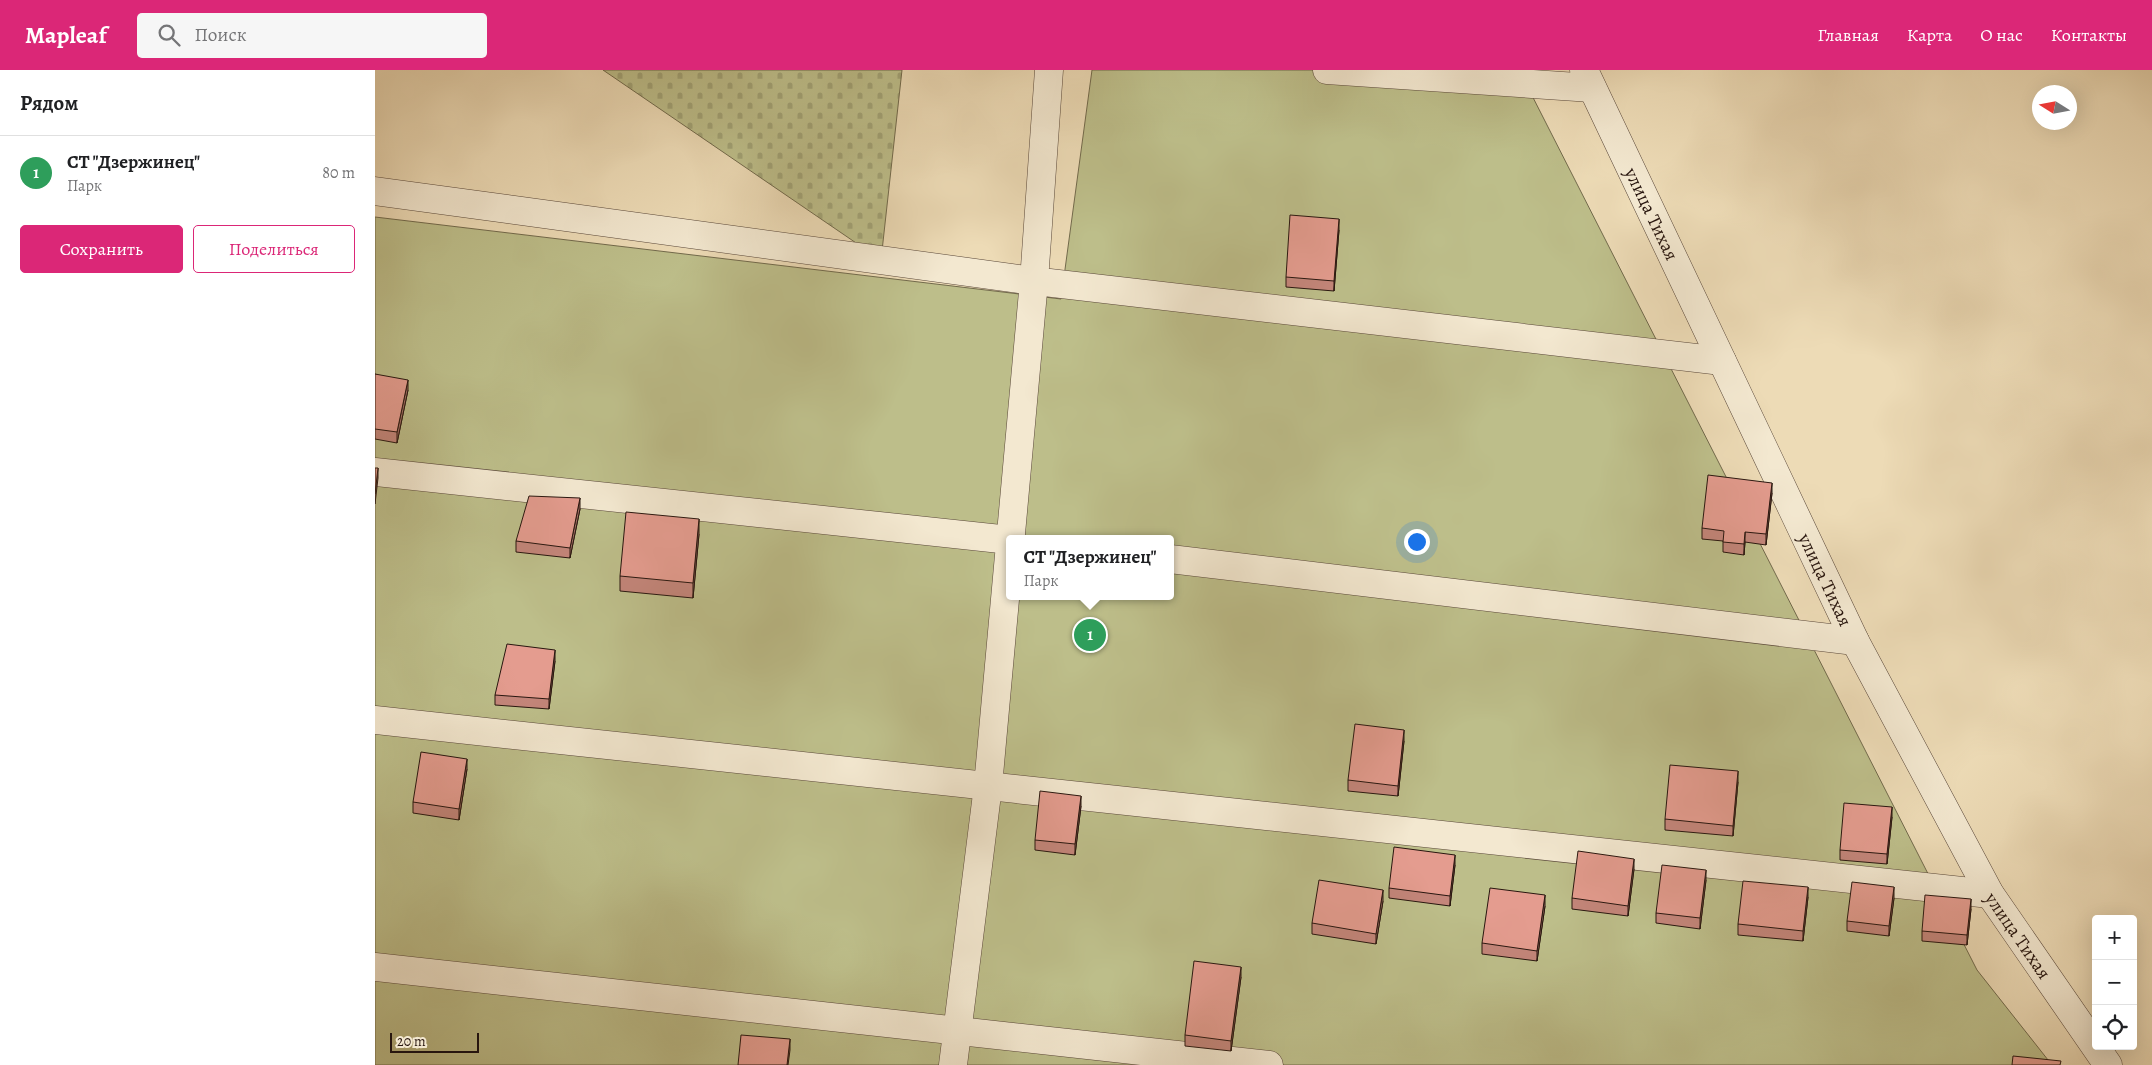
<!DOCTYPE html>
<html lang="ru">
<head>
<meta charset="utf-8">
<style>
	:root { --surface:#fff; --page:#f6f6f6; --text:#202124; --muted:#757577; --line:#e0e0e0; --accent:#db2777 }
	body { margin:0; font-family:Alegreya,serif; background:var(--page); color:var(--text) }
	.controls { position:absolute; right:15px; bottom:15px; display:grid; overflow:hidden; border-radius:5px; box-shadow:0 5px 20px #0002 }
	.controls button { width:45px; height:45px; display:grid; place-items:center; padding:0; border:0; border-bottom:1px solid var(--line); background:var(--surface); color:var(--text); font:25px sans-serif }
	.compass { position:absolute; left:1657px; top:15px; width:45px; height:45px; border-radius:50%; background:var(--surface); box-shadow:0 5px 20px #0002; rotate:281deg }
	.scale { position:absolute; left:15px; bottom:12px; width:89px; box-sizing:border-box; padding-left:5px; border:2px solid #28160f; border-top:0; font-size:14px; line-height:18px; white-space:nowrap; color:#28160f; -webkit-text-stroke:4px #f3e8d0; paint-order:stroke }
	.you { position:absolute; left:1041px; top:471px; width:18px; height:18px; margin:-12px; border:4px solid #fff; border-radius:50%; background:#1a73e8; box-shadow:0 0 0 8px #1a73e833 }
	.badge { display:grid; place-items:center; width:32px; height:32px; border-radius:50%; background:var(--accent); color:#fff; font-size:16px; font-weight:700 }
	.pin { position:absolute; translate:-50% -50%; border:2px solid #fff; box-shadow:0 1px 5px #0006 }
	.popup { position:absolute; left:631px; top:465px; width:168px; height:65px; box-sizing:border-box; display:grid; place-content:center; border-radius:5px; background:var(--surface); filter:drop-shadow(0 1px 4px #0005); font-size:16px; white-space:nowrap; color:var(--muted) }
	.popup b { font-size:19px; color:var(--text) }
	.popup::after { content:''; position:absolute; left:50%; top:100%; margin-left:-10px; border:10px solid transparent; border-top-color:var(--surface) }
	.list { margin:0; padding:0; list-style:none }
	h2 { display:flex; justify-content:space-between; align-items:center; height:65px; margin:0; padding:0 20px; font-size:21px }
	h2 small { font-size:16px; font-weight:400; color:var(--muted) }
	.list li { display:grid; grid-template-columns:32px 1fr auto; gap:15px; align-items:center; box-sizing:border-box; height:75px; padding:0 20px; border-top:1px solid var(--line) }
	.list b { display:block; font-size:19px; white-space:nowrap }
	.list p { margin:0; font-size:16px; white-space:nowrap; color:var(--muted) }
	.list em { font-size:16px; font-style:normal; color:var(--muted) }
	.actions { display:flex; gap:10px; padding:15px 20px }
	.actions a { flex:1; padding:11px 0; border:1px solid var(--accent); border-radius:5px; text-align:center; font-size:18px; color:var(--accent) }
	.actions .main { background:var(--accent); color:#fff }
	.icon { flex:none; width:28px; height:28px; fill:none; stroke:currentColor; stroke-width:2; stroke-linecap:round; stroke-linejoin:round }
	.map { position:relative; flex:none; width:1777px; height:995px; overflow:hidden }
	header { display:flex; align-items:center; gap:30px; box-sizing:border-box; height:70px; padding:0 25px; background:var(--accent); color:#fff }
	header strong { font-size:24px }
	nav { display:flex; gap:28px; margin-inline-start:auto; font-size:18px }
	.search { width:350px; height:45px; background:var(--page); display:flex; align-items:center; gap:12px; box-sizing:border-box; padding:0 18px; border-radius:5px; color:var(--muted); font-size:19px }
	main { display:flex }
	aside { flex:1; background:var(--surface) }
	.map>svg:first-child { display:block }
	.cemetery { fill:url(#cemetery-stones); stroke:#726a4c }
	.garden { fill:#bdbe8a; stroke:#726a4c; fill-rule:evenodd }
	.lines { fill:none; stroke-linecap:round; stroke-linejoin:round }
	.minor-casing { stroke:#594739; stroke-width:29 }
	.minor { stroke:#f3e8d0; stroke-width:28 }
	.wall { fill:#c4867b; stroke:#28160f }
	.shaded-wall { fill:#a06d64; stroke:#28160f }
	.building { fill:#e49c8f; stroke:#28160f }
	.labels { text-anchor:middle; stroke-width:4.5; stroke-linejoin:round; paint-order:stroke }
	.street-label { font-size:19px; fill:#28160f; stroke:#f3e8d0 }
</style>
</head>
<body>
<header>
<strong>Mapleaf</strong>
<div class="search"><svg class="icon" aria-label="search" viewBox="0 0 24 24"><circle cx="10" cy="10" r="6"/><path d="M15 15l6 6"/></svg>Поиск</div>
<nav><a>Главная</a><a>Карта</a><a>О нас</a><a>Контакты</a></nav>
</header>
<main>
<aside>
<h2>Рядом<small></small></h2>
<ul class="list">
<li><span class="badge" style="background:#2e9e5b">1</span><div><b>СТ &quot;Дзержинец&quot;</b><p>Парк</p></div><em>80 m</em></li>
</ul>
<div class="actions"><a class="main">Сохранить</a><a>Поделиться</a></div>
</aside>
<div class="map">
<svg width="1777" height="995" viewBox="0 0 1777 995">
	<defs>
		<pattern id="cemetery-stones" width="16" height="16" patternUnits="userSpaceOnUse" patternTransform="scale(1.25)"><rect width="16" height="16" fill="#bdbe8a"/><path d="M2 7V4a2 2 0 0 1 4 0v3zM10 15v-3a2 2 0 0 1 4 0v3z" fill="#a2a376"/></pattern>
	</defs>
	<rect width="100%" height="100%" fill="#eddbb6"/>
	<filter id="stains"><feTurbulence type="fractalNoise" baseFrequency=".004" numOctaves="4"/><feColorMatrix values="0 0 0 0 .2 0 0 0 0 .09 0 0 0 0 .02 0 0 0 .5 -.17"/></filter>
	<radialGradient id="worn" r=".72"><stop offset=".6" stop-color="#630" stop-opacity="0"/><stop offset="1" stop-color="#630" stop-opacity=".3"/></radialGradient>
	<!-- cemetery -->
	<path class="cemetery" d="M228,0H527L506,190Z"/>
	<!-- garden -->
	<path class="garden" d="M717,0H1144L1602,900L1677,995H0V147L686,229ZM635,469H795V526H635Z"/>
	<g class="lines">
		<defs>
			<g id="minor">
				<path d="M952,0L1217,18"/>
				<path id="s1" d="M1209,0L1480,571L1615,824L1733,995"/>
				<path d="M0,121L659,211L1347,291"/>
				<path d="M0,402L635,470"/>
				<path d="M795,489L1480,571"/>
				<path d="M0,650L1615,824"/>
				<path d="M0,897L894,995"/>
				<path d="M578,995L613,716L659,211L674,0"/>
			</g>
		</defs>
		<!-- minor casing -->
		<use href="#minor" class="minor-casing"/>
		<!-- minor -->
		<use href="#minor" class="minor"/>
	</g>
	<!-- wall -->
	<path class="wall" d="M964,160L959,221L911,217V207Z
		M0,304L33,320L22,373L0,369Z
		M1397,423L1391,475L1370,472L1369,485L1348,482V471L1327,469V458Z
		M205,439L195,488L141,482V471Z
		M324,464L318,528L245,521V506Z
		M180,591L174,639L120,635V625Z
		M1029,671L1023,726L973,721V710Z
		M92,699L84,750L38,743V732Z
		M1363,712L1358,766L1290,760V749Z
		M706,736L700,785L660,780V770Z
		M1517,747L1512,794L1465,790V780Z
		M1080,795L1075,836L1014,828V818Z
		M1259,799L1253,846L1197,839V828Z
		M1331,810L1325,859L1281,853V843Z
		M1433,827L1428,871L1363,865V854Z
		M1519,828L1514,866L1472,861V851Z
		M1008,831L1001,874L937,864V853Z
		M1170,836L1162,891L1107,884V873Z
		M1596,839L1592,875L1547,871V861Z
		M866,907L856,981L810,976V965Z"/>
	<!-- shaded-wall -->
	<path class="shaded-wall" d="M964,149V160L959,221V211Z
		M33,310V320L22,373V362Z
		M3,398V408L0,434V424Z
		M1397,413V423L1391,475V464Z
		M205,428V439L195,488V478Z
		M324,449V464L318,528V513Z
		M1370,462V472L1369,485V474Z
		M180,580V591L174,639V629Z
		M1029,660V671L1023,726V716Z
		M92,689V699L84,750V739Z
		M1363,701V712L1358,766V756Z
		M706,726V736L700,785V774Z
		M1517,737V747L1512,794V784Z
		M1080,785V795L1075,836V826Z
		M1259,789V799L1253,846V836Z
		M1331,800V810L1325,859V848Z
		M1433,817V827L1428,871V861Z
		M1519,817V828L1514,866V856Z
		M1008,820V831L1001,874V864Z
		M1170,825V836L1162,891V881Z
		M1596,829V839L1592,875V865Z
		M866,897V907L856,981V971Z
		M415,969V980L413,995H412Z"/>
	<!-- building -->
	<path class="building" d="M915,145L964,149L959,211L911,207Z
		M0,304L33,310L22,362L0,359Z
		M0,398H3L0,424Z
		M1333,405L1397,413L1391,464L1370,462L1369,474L1348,472L1349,461L1327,458Z
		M154,426L205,428L195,478L141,471Z
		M251,442L324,449L318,513L245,506Z
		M132,574L180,580L174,629L120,625Z
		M980,654L1029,660L1023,716L973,710Z
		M46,682L92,689L84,739L38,732Z
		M1295,695L1363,701L1358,756L1290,749Z
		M665,721L706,726L700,774L660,770Z
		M1469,733L1517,737L1512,784L1465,780Z
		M1019,777L1080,785L1075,826L1014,818Z
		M1203,781L1259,789L1253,836L1197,828Z
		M1287,795L1331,800L1325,848L1281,843Z
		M944,810L1008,820L1001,864L937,853Z
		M1368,811L1433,817L1428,861L1363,854Z
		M1477,812L1519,817L1514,856L1472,851Z
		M1115,818L1170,825L1162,881L1107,873Z
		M1550,825L1596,829L1592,865L1547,861Z
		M819,891L866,897L856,971L810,965Z
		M366,965L415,969L412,995H363Z
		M1638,986L1686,991L1685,995H1637Z"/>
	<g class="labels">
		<!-- street labels -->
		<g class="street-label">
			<text dy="7" stroke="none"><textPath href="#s1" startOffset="159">улица Тихая</textPath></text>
			<text dy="7" stroke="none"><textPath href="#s1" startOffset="564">улица Тихая</textPath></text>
			<text dy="7" stroke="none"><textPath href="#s1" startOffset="969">улица Тихая</textPath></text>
		</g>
	</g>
	<rect width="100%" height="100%" filter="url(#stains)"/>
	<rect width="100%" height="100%" fill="url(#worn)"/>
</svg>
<div class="controls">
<button>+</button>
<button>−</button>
<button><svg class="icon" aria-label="locate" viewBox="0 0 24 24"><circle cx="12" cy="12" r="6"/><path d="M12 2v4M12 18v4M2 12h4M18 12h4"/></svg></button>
</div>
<svg class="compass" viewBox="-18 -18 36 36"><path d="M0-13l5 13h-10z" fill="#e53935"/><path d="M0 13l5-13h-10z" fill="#757577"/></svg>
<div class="scale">20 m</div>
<div class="you"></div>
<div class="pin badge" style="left:715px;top:565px;background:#2e9e5b">1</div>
<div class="popup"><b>СТ &quot;Дзержинец&quot;</b>Парк</div>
</div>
</main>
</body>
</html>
